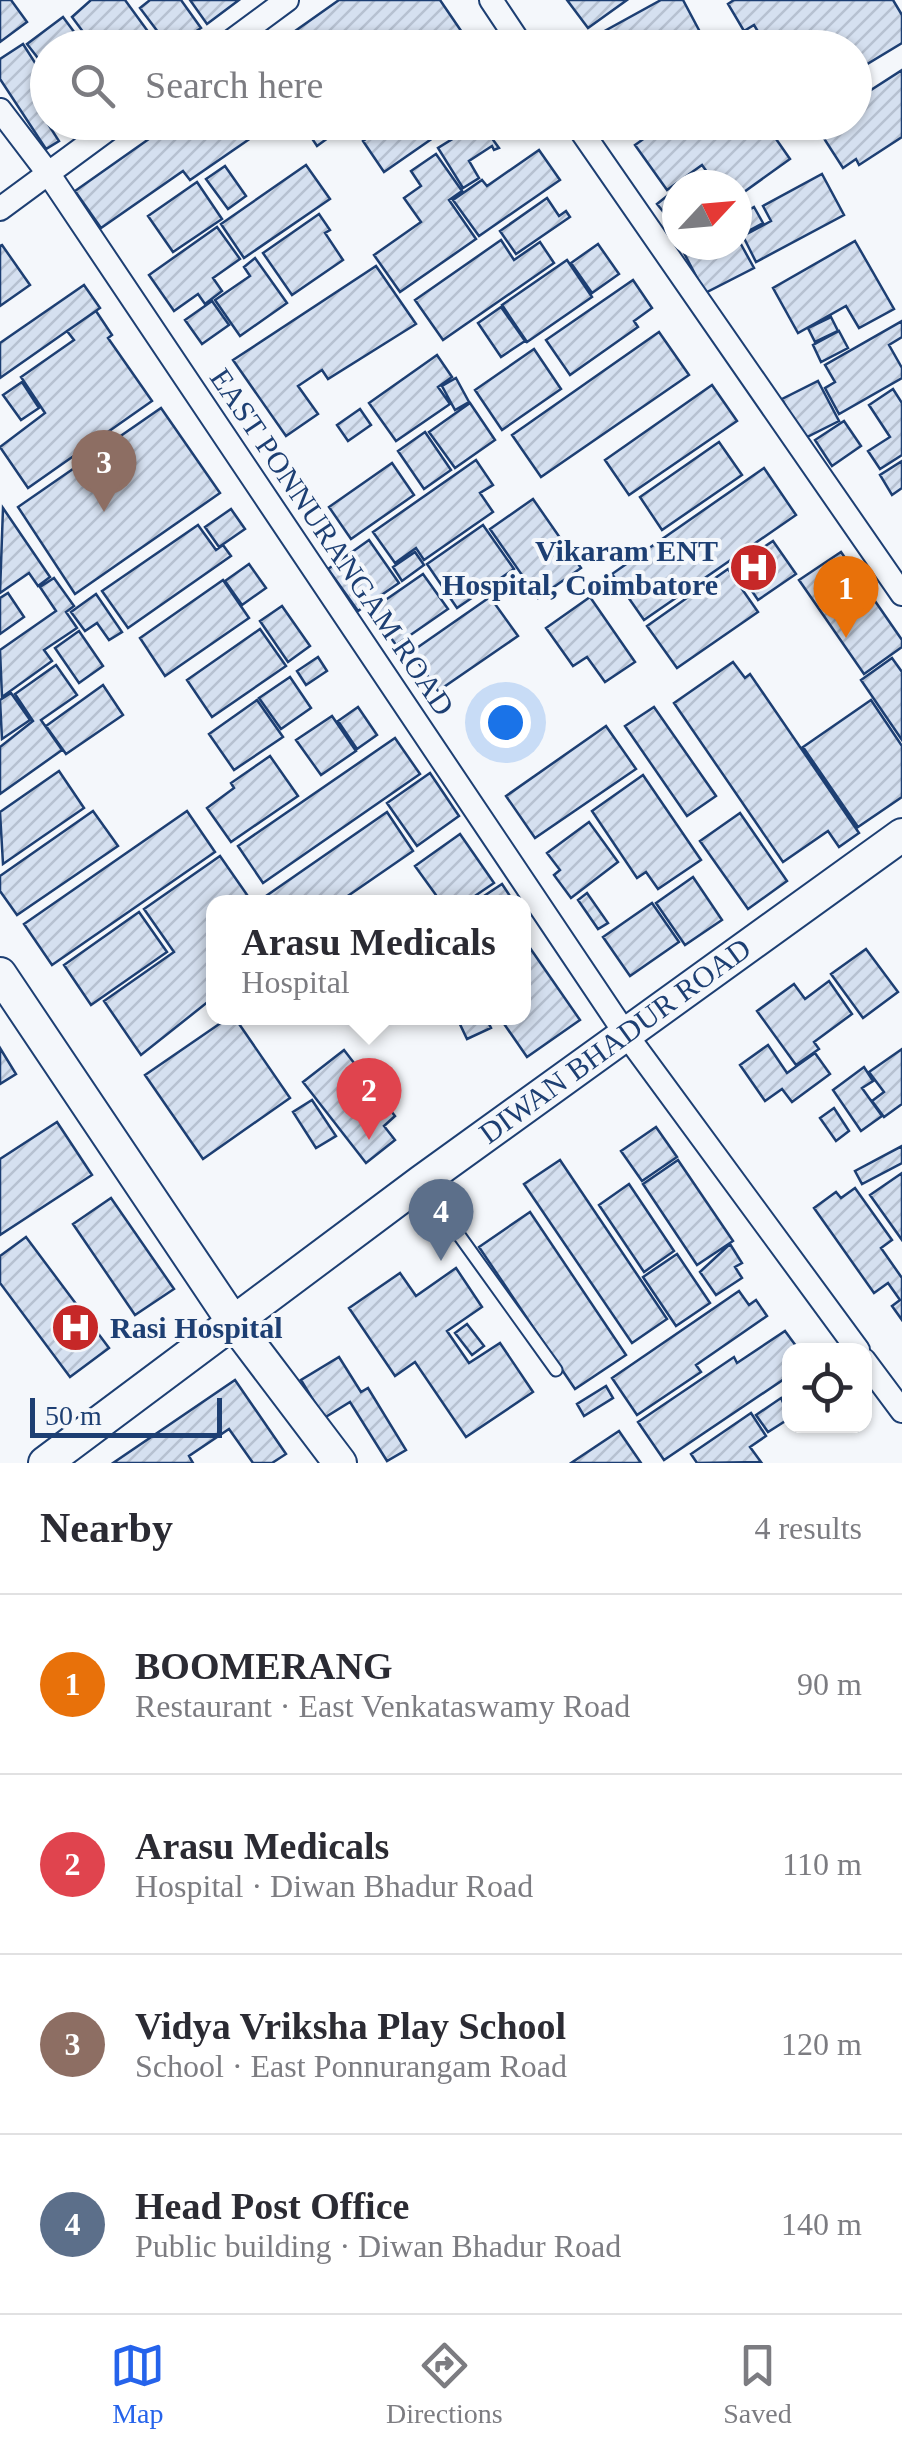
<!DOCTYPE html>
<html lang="en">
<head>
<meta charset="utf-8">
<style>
	:root { --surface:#fff; --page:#f2f2f3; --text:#2b2b33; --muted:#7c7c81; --line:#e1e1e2; --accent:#2563eb }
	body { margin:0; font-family:"Times New Roman",serif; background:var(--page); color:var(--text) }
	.controls { position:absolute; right:30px; bottom:30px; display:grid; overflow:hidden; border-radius:20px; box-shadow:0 2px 8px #0004 }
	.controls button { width:90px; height:90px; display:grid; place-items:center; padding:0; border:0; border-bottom:2px solid var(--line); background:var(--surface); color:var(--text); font:50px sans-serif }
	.compass { position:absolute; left:662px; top:170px; width:90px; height:90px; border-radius:50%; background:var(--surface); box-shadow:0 2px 8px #0004; rotate:64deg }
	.scale { position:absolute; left:30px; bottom:25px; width:192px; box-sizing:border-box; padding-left:10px; border:5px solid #1d3f73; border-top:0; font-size:28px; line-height:35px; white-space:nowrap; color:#1d3f73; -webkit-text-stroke:8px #f4f7fb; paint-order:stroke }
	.you { position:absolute; left:505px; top:722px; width:35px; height:35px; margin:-25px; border:8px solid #fff; border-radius:50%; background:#1a73e8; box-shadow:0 0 0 15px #1a73e833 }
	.badge { display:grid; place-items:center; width:65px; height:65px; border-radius:50%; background:var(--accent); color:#fff; font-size:32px; font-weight:700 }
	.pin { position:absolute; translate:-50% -82px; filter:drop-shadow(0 2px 5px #0008) }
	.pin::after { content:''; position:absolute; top:52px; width:35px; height:30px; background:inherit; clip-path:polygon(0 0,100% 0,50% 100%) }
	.popup { position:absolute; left:206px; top:895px; width:325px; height:130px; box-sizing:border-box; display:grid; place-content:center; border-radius:20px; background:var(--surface); filter:drop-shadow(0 2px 8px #0005); font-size:32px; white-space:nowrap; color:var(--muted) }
	.popup b { font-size:38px; color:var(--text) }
	.popup::after { content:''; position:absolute; left:50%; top:100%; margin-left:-20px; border:20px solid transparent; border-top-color:var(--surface) }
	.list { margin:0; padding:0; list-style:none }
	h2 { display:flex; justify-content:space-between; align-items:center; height:130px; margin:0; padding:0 40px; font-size:42px }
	h2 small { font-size:32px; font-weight:400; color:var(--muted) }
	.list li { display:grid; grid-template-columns:65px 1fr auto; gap:30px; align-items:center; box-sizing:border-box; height:180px; padding:0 40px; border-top:2px solid var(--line) }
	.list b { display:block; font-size:38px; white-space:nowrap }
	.list p { margin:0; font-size:32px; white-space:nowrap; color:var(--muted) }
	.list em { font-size:32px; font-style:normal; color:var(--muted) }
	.icon { flex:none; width:55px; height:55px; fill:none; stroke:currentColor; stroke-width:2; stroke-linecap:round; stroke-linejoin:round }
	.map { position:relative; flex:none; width:902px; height:1463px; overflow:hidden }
	.search { position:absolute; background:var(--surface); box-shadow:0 2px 8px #0004; left:30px; right:30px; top:30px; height:110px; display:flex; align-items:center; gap:25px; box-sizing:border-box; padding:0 35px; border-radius:55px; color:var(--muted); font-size:38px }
	.sheet { height:850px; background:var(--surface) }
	nav { display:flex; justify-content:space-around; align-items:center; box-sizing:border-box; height:140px; border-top:2px solid var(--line); background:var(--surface); font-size:28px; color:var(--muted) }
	nav a { display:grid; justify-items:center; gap:5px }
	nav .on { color:var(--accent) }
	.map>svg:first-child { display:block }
	.building { fill:url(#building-hatch); stroke:#1d3f73; stroke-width:2.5 }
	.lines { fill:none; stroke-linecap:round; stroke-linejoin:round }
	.lane-casing { stroke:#1d3f73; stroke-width:15 }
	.street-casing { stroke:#1d3f73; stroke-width:26 }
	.secondary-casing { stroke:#1d3f73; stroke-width:36 }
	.lane { stroke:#f4f7fb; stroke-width:11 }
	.street { stroke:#f4f7fb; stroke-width:22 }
	.secondary { stroke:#f4f7fb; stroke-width:32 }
	.labels { text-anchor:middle; stroke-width:8; stroke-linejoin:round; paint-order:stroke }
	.street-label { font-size:30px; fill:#1d3f73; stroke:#f4f7fb }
	.poi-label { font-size:30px; font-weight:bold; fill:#1d3f73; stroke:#f4f7fb; text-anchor:end }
</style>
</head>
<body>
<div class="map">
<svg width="902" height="1463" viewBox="0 0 902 1463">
	<defs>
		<pattern id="building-hatch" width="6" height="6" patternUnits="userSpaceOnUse" patternTransform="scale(2.5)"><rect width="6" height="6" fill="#d5e0f0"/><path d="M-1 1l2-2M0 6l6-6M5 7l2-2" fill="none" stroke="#b6c1d1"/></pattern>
	</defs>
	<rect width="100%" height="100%" fill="#f4f7fb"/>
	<!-- building -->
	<path class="building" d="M0,0H11L27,22L0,42Z
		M91,0H125L160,48H95L72,17Z
		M150,0H181L201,28L170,48L140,8Z
		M190,0H239L207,24Z
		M339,0H440L468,41L458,48H271Z
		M567,0H627L588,28Z
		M661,0H683L700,32L671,48H609L601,33Z
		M734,0H893L902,15V43L854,72V48H768L754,25L744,31L728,4Z
		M63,17L86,48H48V71L27,44Z
		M23,44L48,83L46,121L59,141L46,149L0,79V59Z
		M902,70V137L859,165L856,159L843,168L816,126L854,122V101Z
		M173,122H255L261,131L190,180L183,171L101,228L75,191Z
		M301,122H350L317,146Z
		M390,122H456L384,172L363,141Z
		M480,122L499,148L494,150L492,146L469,161L479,178L463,188L438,148Z
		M667,122H772L767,126L790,159L737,197V185H701L710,176L702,165L667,190L635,145Z
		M539,150L560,180L479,236L453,200L482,180L487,186Z
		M436,154L462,191L449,200L476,239L400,292L374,255L421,222L404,198L421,186L411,171Z
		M306,165L330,199L244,258L221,224Z
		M225,166L246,196L228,209L206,179Z
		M822,174L844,215L756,262L743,236L771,221L763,206Z
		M197,182L222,219L173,252L148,216Z
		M677,188V229L657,204Z
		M547,198L559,216L566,211L570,217L516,254L500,231Z
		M754,207L763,223L739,236L737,217Z
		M319,214L330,230L325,233L343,260L292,295L263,253Z
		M217,227L240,259L213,278L222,291L205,304L198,294L174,311L149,275Z
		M737,237L754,268L705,293L684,253L699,245H737Z
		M501,240L514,260L540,242L554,263L443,340L415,300Z
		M855,241L894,309L859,328L846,306L798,333L773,288Z
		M598,244L619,274L592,293L571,263Z
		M2,245L30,285L0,306V246Z
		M255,258L287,303L240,336L215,300L250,276L244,267Z
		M567,260L592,297L527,342L502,305Z
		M376,266L416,324L328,379L322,370L298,386L318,414L286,436L233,360Z
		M633,280L652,308L634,321L638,327L570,375L546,340Z
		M84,285L100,308L0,378V343Z
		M212,301L229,325L202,344L185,320Z
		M501,307L525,341L501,357L478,323Z
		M96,311L112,335L108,338L152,401L28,488L0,447L45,413L21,377L74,340L67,331Z
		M831,317L838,331L815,342L808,328Z
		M902,321V337L889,345L902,368V378L839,414L825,388L835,382L825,365Z
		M839,331L848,348L821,362L813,345Z
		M659,332L689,375L541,477L512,435Z
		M534,349L561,389L502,430L475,390Z
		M437,355L452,377L438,387L450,404L396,441L369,403Z
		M456,378L469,402L455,410L442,386Z
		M818,381L839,421L803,439L782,399Z
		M22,382L39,408L21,420L3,395Z
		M712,385L737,421L629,495L605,460Z
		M893,389L902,403V455L880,469L868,451L890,437L869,405Z
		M470,403L495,440L455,468L429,432Z
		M161,408L220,493L75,594L18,507Z
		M360,409L371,425L348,441L337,425Z
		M844,421L861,446L832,466L815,440Z
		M425,432L451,470L424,489L398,451Z
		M719,442L742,475L662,530L640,497Z
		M476,460L493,485L480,493L493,512L424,560L416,548L395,563L373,532Z
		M902,461V488L892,495L880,475Z
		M392,463L414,495L351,539L329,507Z
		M764,468L796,515L644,620L612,574Z
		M533,499L581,568L538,598L490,529Z
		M3,508L50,577L38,586L29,573L0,593Z
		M231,509L245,529L219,547L205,527Z
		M198,525L216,550L223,545L231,556L128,628L102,591Z
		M483,525L514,569L457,608L427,564Z
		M369,540L399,583L358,611L328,569Z
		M773,541L796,574L758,600L735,566Z
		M415,552L424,565L402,581L393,567Z
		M841,552L902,640V647L864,674L799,580Z
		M249,564L266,588L242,605L225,581Z
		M728,569L758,612L677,668L647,626Z
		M423,574L448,609L396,645L371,610Z
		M54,578L74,606L66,612L77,628L44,650L52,661L2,697L0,650L56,611L40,587Z
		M223,580L249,618L165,676L140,638Z
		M8,593L24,617L0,634V598Z
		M96,594L122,632L109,640L97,623L85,631L71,612Z
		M490,597L518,636L438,691L411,652Z
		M590,597L635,662L605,682L587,657L573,666L546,628Z
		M282,606L310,646L288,662L260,621Z
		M260,629L286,666L212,717L187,680Z
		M79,631L103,666L79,683L55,648Z
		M318,657L327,671L306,685L297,671Z
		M892,658L902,672V740L861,680Z
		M733,662L745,678L750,674L859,833L839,847L828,831L783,862L674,703Z
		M56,665L77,695L41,720L62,750L0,794V747L33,721L15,694Z
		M290,677L311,708L281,729L259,698Z
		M103,685L123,715L66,754L46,726Z
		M11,693L30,720L2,739L0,700Z
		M257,700L283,737L234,770L209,734Z
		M871,700L902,746V797L858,827L803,747Z
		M358,707L377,735L357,749L338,721Z
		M654,707L716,796L687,816L625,726Z
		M332,716L356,751L321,775L296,740Z
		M606,726L636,769L535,838L506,796Z
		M395,738L420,774L263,883L238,846Z
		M270,756L298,796L231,842L207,808L234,788L231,783Z
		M59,771L84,808L3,864L0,812Z
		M430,773L459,816L417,846L387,803Z
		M643,775L701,860L658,889L646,872L637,878L592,811Z
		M93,811L118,846L17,915L0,891V876Z
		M187,811L215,852L52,965L24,924Z
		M387,812L413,851L339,902H271L266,896Z
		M740,813L787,881L748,909L700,841Z
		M589,822L618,862L571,898L554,875L560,870L547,853Z
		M460,834L494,883L466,902H441L415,866Z
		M220,856L252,902H214V997L141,1055L104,1001L174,952L144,909Z
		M693,877L722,920L685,945L656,903Z
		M502,884L510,896L500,902H475Z
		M587,893L608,923L598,929L578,900Z
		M652,903L679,942L630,976L603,937Z
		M139,912L167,952L91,1005L64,965Z
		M530,948L580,1020L527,1057L500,1018H524V952Z
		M866,949L898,992L863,1018L831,974Z
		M829,981L852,1014L814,1042L819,1049L796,1065L757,1011L794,984L805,999Z
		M228,1018H235L290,1098L203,1159L145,1075Z
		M457,1018H486L491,1028L467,1039Z
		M768,1045L787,1073L815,1053L830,1074L792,1102L782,1089L765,1101L740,1065Z
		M0,1048L16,1074L0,1084Z
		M902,1049V1104L884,1117L872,1101L884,1092L869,1072Z
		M344,1050L395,1116L384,1126L395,1140L366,1163L303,1082Z
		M864,1067L873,1081L862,1088L882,1116L861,1131L833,1090Z
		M312,1100L336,1136L316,1148L293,1112Z
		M834,1108L849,1131L836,1141L820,1118Z
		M57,1122L92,1175L0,1235V1159Z
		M656,1127L677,1157L642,1181L621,1151Z
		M902,1146V1163L862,1184L855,1171Z
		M560,1160L667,1319L632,1343L524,1184Z
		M678,1160L733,1241L697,1265L643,1184Z
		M902,1173V1240L870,1195Z
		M629,1184L674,1251L644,1272L599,1205Z
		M855,1188L892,1240L881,1248L902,1278V1320L892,1306L900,1300L888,1283L874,1293L814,1208L836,1192L841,1198Z
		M111,1198L174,1289L135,1315L73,1224Z
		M530,1212L626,1355L575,1389L479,1247Z
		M26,1237L109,1348L70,1377L0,1283V1256Z
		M730,1244L742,1263L735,1267L742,1278L716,1295L700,1272Z
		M677,1254L710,1303L676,1326L643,1277Z
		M456,1268L482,1307L447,1331L469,1363L500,1343L533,1392L466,1437L415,1362L395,1376L349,1308L400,1273L416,1296Z
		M739,1291L749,1305L756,1300L767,1316L696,1365L701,1372L637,1415L612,1378Z
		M467,1324L484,1346L472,1355L455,1333Z
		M785,1331L799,1350H790V1375L664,1460L638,1422L734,1357L737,1363Z
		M339,1357L361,1392L368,1388L406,1450L387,1461L350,1402L324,1418L301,1380Z
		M235,1380L286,1454L272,1463H253L229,1429L189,1456L193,1463H113Z
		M606,1386L613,1398L584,1416L577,1404Z
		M781,1398L790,1418L768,1432L756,1415Z
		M751,1413L766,1436L750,1447L761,1462L697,1463L691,1454Z
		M619,1431L641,1463H571Z"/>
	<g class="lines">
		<defs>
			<path id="lane" d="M423,1185L556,1370"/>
			<path id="street" d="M491,0L523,48
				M222,48L287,0
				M0,110L48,173L625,1033L858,1350
				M575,122L902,594
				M0,209L118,122
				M864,1360L902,1411"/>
			<path id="secondary" d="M0,974L234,1323L340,1463
				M45,1463L421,1182L902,835"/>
		</defs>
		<!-- lane casing -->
		<use href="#lane" class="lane-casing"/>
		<!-- street casing -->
		<use href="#street" class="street-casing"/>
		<!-- secondary casing -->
		<use href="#secondary" class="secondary-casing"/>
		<!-- lane -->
		<use href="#lane" class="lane"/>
		<!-- street -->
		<use href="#street" class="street"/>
		<!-- secondary -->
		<use href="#secondary" class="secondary"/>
	</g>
	<!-- icons -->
	<defs>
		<symbol id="hospital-disc" viewBox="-11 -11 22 22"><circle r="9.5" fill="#c62828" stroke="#f4f7fb"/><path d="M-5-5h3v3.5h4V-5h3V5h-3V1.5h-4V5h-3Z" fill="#fff"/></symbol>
	</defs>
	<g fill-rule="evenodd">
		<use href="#hospital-disc" x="726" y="540" width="55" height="55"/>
		<use href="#hospital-disc" x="48" y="1300" width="55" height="55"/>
	</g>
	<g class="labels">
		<!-- street labels -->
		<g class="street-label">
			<text transform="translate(332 542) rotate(56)" y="10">EAST PONNURANGAM ROAD</text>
			<text transform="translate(615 1041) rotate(-36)" y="10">DIWAN BHADUR ROAD</text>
		</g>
		<!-- poi labels -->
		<g class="poi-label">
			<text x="718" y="561">Vikaram ENT<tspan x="718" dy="34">Hospital, Coimbatore</tspan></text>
			<text x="110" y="1338" text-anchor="start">Rasi Hospital</text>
		</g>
	</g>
</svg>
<div class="controls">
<button><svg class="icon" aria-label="locate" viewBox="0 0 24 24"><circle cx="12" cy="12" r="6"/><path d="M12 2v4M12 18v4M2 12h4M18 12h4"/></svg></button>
</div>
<svg class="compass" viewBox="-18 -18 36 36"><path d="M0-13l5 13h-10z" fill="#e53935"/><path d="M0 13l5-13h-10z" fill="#7c7c81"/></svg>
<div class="scale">50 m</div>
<div class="you"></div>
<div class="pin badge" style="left:846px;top:638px;background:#e8710a">1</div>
<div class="pin badge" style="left:369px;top:1140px;background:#e0444e">2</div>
<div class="popup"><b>Arasu Medicals</b>Hospital</div>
<div class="pin badge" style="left:104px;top:512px;background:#8d6e63">3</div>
<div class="pin badge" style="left:441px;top:1261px;background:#5c6f8a">4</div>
<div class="search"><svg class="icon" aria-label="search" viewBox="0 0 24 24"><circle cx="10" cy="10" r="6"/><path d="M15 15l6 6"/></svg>Search here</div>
</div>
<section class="sheet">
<h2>Nearby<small>4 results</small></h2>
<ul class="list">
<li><span class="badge" style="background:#e8710a">1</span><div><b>BOOMERANG</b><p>Restaurant · East Venkataswamy Road</p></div><em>90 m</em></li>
<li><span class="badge" style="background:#e0444e">2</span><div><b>Arasu Medicals</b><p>Hospital · Diwan Bhadur Road</p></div><em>110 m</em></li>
<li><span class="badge" style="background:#8d6e63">3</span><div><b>Vidya Vriksha Play School</b><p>School · East Ponnurangam Road</p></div><em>120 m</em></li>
<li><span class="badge" style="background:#5c6f8a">4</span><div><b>Head Post Office</b><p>Public building · Diwan Bhadur Road</p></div><em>140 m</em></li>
</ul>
</section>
<nav>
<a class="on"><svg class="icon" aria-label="map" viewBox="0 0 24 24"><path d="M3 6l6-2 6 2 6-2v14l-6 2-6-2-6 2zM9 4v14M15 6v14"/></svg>Map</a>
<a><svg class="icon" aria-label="directions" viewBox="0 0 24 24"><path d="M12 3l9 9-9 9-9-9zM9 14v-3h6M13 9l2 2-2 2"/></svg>Directions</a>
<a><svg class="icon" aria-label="saved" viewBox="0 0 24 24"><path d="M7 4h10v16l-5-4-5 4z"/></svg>Saved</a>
</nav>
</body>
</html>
